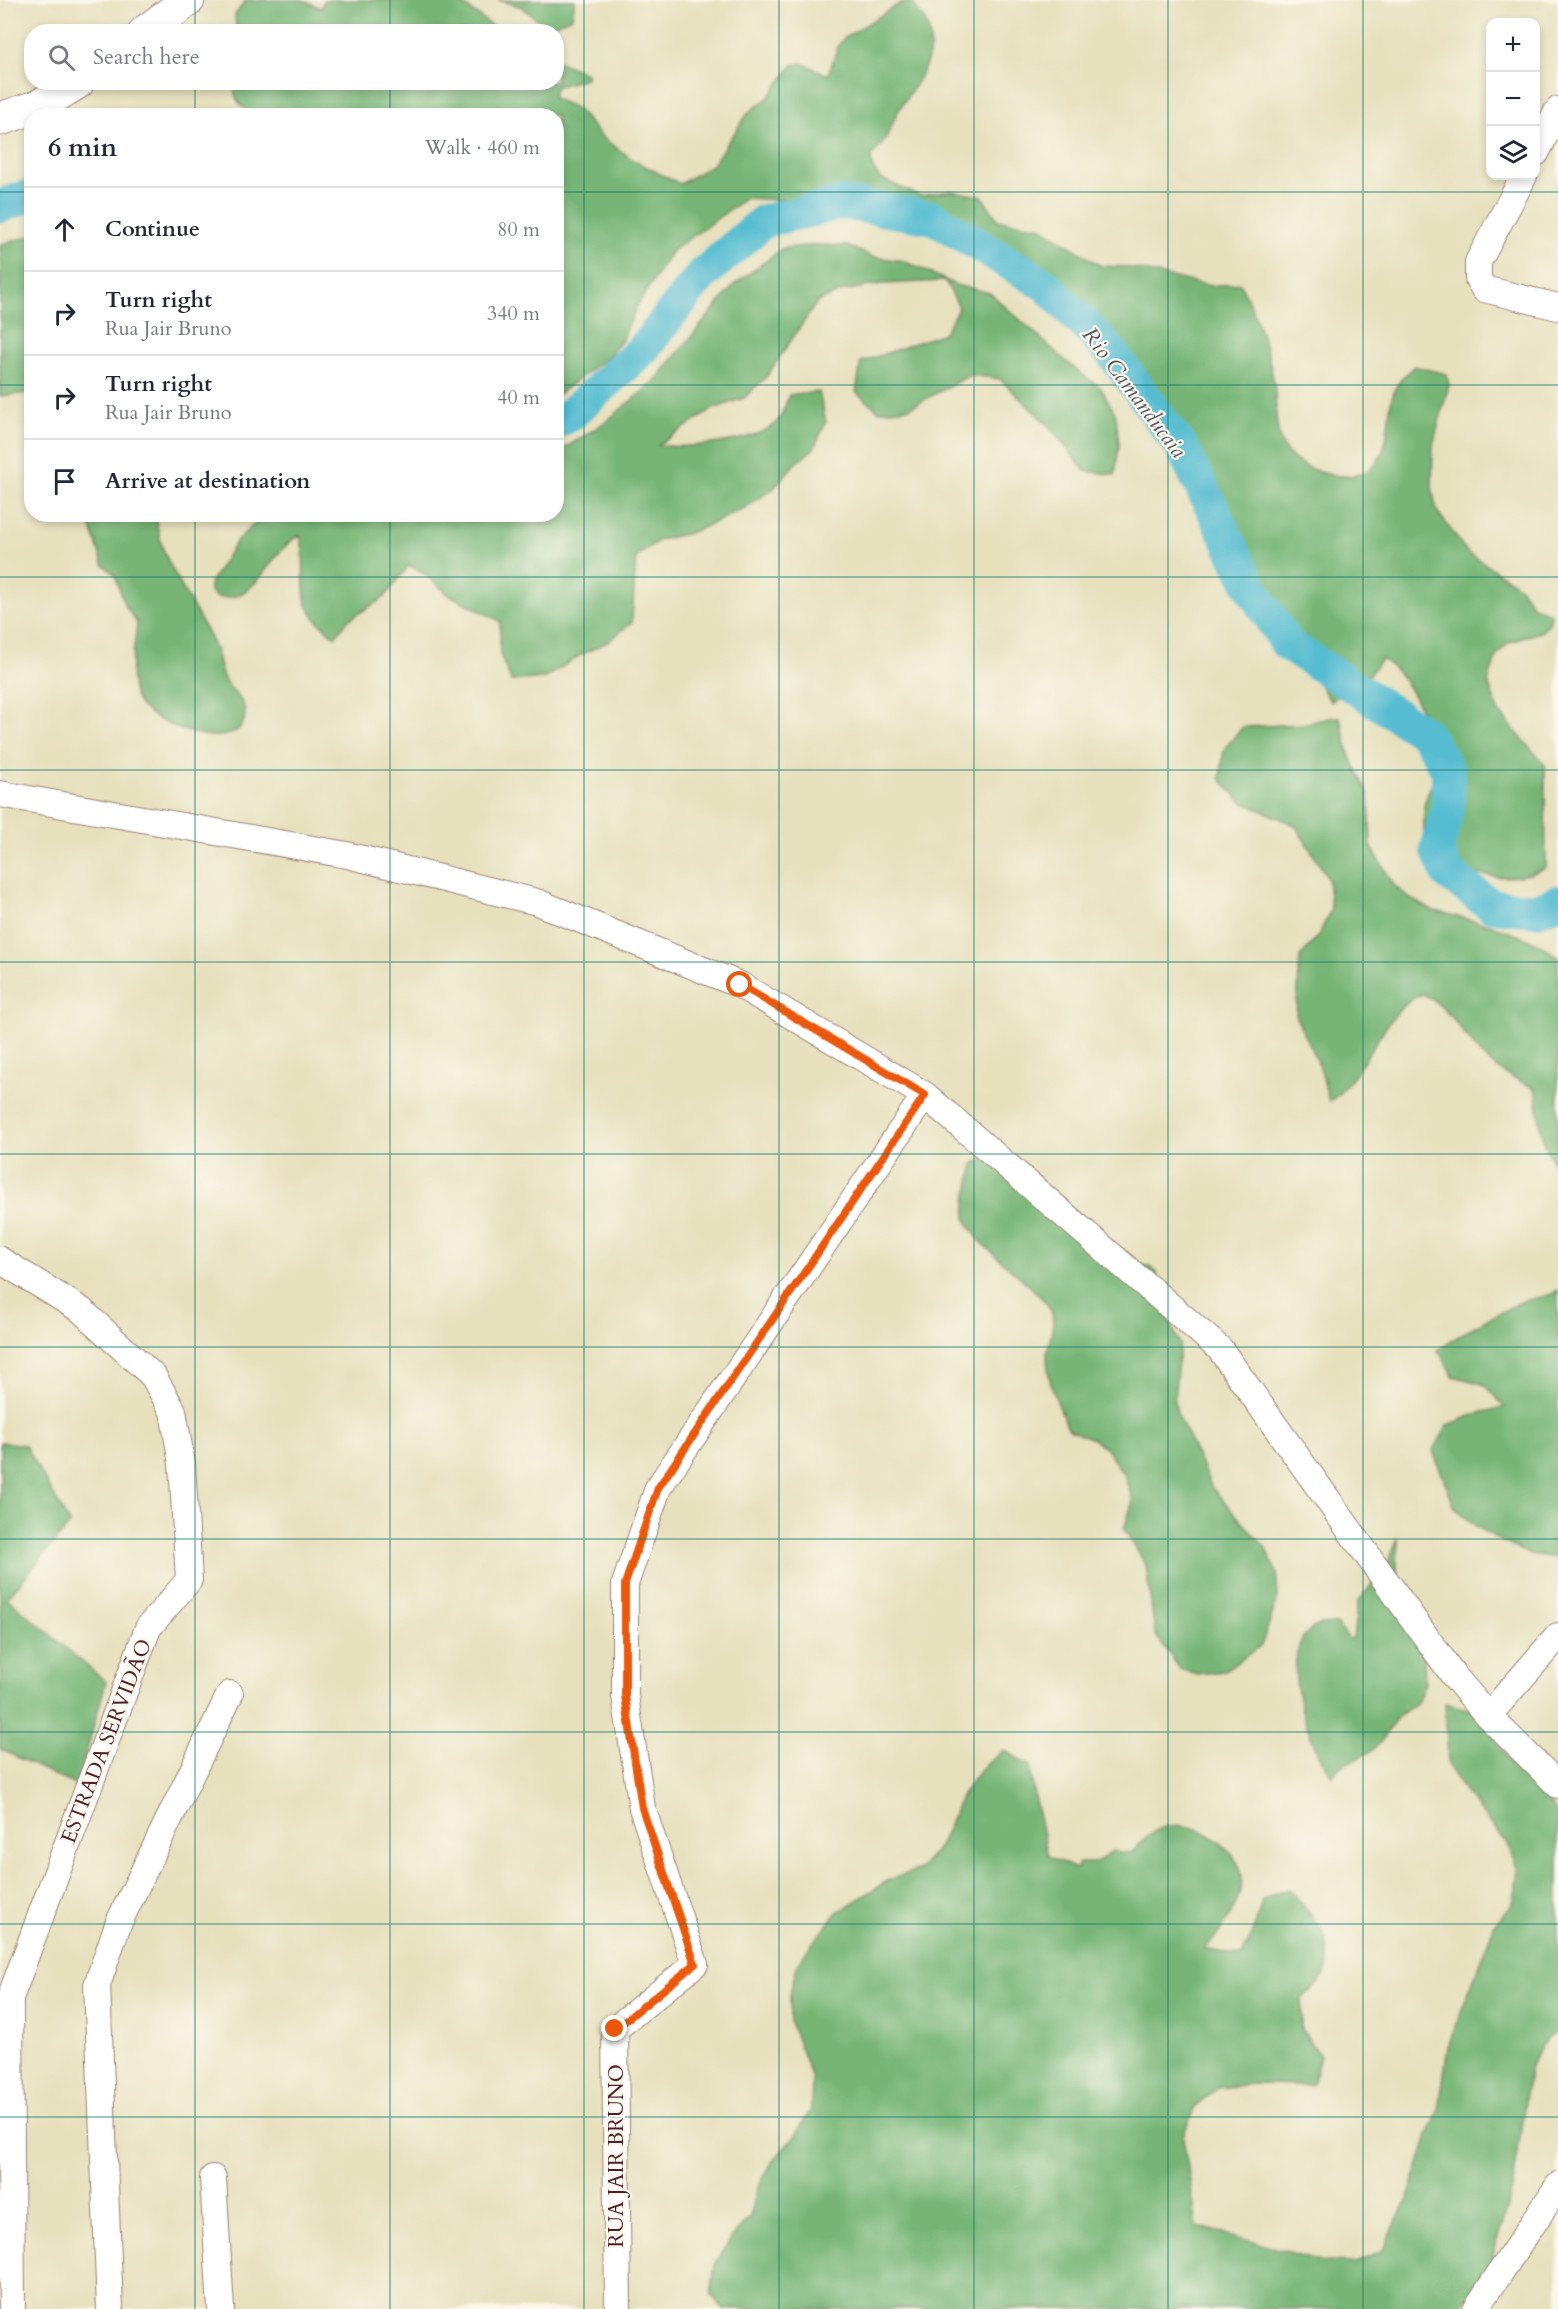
<!DOCTYPE html>
<html lang="en">
<head>
<meta charset="utf-8">
<style>
	:root { --surface:#fff; --page:#f6f6f7; --text:#1f2937; --muted:#747a83; --line:#e0e1e3 }
	body { margin:0; font-family:Cardo,serif; background:var(--page); color:var(--text) }
	.controls { position:absolute; right:18px; top:18px; display:grid; overflow:hidden; border-radius:12px; box-shadow:0 3px 9px #0003 }
	.controls button { width:54px; height:54px; display:grid; place-items:center; padding:0; border:0; border-bottom:2px solid var(--line); background:var(--surface); color:var(--text); font:30px sans-serif }
	.stop { position:absolute; width:18px; height:18px; margin:-14px; border:4px solid #ea580c; border-radius:50%; background:#fff }
	.stop.end { background:#ea580c; border-color:#fff; box-shadow:0 2px 6px #0008 }
	.list { margin:0; padding:0; list-style:none }
	h2 { display:flex; justify-content:space-between; align-items:center; height:78px; margin:0; padding:0 24px; font-size:26px }
	h2 small { font-size:20px; font-weight:400; color:var(--muted) }
	.list li { display:grid; grid-template-columns:39px 1fr auto; gap:18px; align-items:center; box-sizing:border-box; height:84px; padding:0 24px; border-top:2px solid var(--line) }
	.list b { display:block; font-size:22px; white-space:nowrap }
	.list p { margin:0; font-size:20px; white-space:nowrap; color:var(--muted) }
	.list em { font-size:20px; font-style:normal; color:var(--muted) }
	.icon { flex:none; width:33px; height:33px; fill:none; stroke:currentColor; stroke-width:2; stroke-linecap:round; stroke-linejoin:round }
	.map { position:relative; flex:none; width:1558px; height:2309px; overflow:hidden }
	.search { position:absolute; background:var(--surface); box-shadow:0 3px 9px #0003; left:24px; top:24px; width:540px; height:66px; display:flex; align-items:center; gap:15px; box-sizing:border-box; padding:0 21px; border-radius:24px; color:var(--muted); font-size:22px }
	.panel { position:absolute; background:var(--surface); box-shadow:0 3px 9px #0003; left:24px; top:108px; width:540px; height:414px; border-radius:24px }
	.map>svg:first-child { display:block }
	.forest { fill:#76b576; stroke:#606a50; stroke-width:1.5 }
	.lines { fill:none; stroke-linecap:round; stroke-linejoin:round }
	.river { stroke:#54bcd1; stroke-width:34 }
	.minor-casing { stroke:#988074; stroke-width:28 }
	.major-casing { stroke:#988074; stroke-width:35 }
	.minor { stroke:#fff; stroke-width:26 }
	.major { stroke:#fff; stroke-width:33 }
	.route { stroke:#ea580c; stroke-width:8 }
	.grid { fill:none; stroke:#0f766e; stroke-width:1.5; stroke-opacity:0.55 }
	.labels { text-anchor:middle; stroke-width:4.5; stroke-linejoin:round; paint-order:stroke }
	.street-label { font-size:21px; fill:#4a1f2b; stroke:#fbf7ec }
	.water-label { font-size:22px; font-style:italic; fill:#4e5665; stroke:#fbf7ec }
</style>
</head>
<body>
<div class="map">
<svg width="1558" height="2309" viewBox="0 0 1558 2309">
	<rect width="100%" height="100%" fill="#fbf7ec"/>
	<filter id="ink" filterUnits="userSpaceOnUse"><feTurbulence type="fractalNoise" baseFrequency=".0167" numOctaves="2"/><feDisplacementMap in="SourceGraphic" scale="12" xChannelSelector="R" yChannelSelector="G"/><feConvolveMatrix kernelMatrix="1 2 1 2 8 2 1 2 1" color-interpolation-filters="sRGB"/></filter>
	<filter id="wash" filterUnits="userSpaceOnUse"><feTurbulence type="fractalNoise" baseFrequency=".008" numOctaves="4" result="noise"/><feDisplacementMap in="SourceGraphic" scale="24" xChannelSelector="R" yChannelSelector="G"/><feGaussianBlur stdDeviation="1.35" result="paint"/><feColorMatrix in="noise" values="0 0 0 0 0 0 0 0 0 0 0 0 0 0 0 0 0 1.4 0 .05"/><feComposite in="paint" operator="in"/></filter>
	<g filter="url(#wash)">
		<rect width="100%" height="100%" fill="#e7e0bd"/>
		<!-- forest -->
		<path class="forest" d="M246,0H303L321,8L324,0H457L499,31H236L235,15Z
			M498,0H575L572,17L547,28L522,7Z
			M912,2C917,10 927,21 929,31C936,60 914,86 900,108C887,130 892,136 871,156L872,166L879,178L920,196L950,191L982,196L998,220L1041,227L1101,266L1126,267L1211,286L1240,283C1256,315 1268,347 1274,383C1277,401 1274,424 1281,442C1290,468 1344,486 1368,470C1394,452 1384,418 1394,391C1397,382 1407,373 1414,366L1447,374L1449,385L1433,445L1432,488L1437,511L1467,552L1520,587L1532,605L1551,614L1550,622L1542,631L1508,643L1497,655L1488,682L1498,711L1545,765L1546,867C1517,884 1467,878 1441,859C1435,854 1429,846 1424,841V804L1442,757C1430,729 1408,671 1381,659L1366,679L1330,701L1316,678L1277,629L1238,561L1222,521L1160,437L1115,340L1063,279L1021,251L982,248L913,223L819,202L746,198L672,251L638,304L622,340L607,358L557,395L556,116L253,115C240,106 233,99 234,82H556L557,61L587,74L586,78L555,87L553,98L576,108L603,138L635,161L680,184L712,165L749,112L768,98L793,65L802,63L828,75L838,46L844,38L901,3Z
			M31,236V387L29,393L0,396V244Z
			M817,245L847,246L873,257L904,261L956,285L990,293L1075,369L1101,388L1116,415L1119,445L1115,475L1085,471L1048,425L1000,379L970,375L909,408L879,411L856,392L861,362L944,333L959,307L945,281L881,284L843,291L817,302L767,376L744,398L713,409L658,445C682,450 760,442 778,421C783,414 786,403 789,395L819,392L826,422L814,448L792,467L773,489L746,507L716,522L689,533L659,540L636,558L632,622L609,641L579,656L545,678L511,681L500,654V621L448,594L426,575L409,565L385,597L348,620L335,637C324,627 313,619 307,605C300,589 307,556 300,535C274,548 264,585 236,596C230,598 222,597 217,598L210,592V583L238,539L265,515L556,514L557,453L604,423L654,382L734,285L783,248Z
			M87,515H155C157,525 159,536 162,546C175,582 201,615 216,651C219,660 220,673 225,681C231,691 244,699 245,711C247,760 150,727 136,699C126,677 135,646 137,623L125,606L115,575L103,564Z
			M1334,717H1340L1349,754L1369,795L1371,846L1394,885L1409,898L1431,910L1491,925L1538,943L1558,957V1175L1542,1137L1535,1088C1518,1081 1501,1073 1487,1060C1465,1039 1451,1008 1423,994C1386,1005 1365,1076 1329,1102L1321,1070L1296,1017L1300,957L1319,935L1331,909L1328,878L1295,825L1242,802L1220,779L1224,749L1243,727L1303,724Z
			M997,1154L1115,1263L1149,1266L1157,1272L1160,1301L1180,1344L1174,1399L1177,1413L1212,1488L1265,1547L1277,1573V1601L1261,1646L1224,1671L1197,1674L1180,1669L1155,1634L1146,1565L1124,1529L1133,1501L1124,1475L1106,1449L1093,1439L1069,1430C1059,1407 1047,1382 1047,1356C1047,1340 1059,1322 1049,1307C1034,1283 968,1241 966,1217C964,1199 971,1181 974,1163Z
			M1558,1290V1558L1529,1554L1503,1542L1477,1527L1455,1508L1433,1451L1448,1425L1475,1414L1505,1407L1483,1384L1453,1376L1438,1350C1464,1331 1490,1317 1519,1303C1532,1297 1547,1299 1558,1290Z
			M0,1442L25,1445L70,1524L7,1598L106,1682L77,1786L0,1749Z
			M1398,1538L1396,1605L1424,1657L1425,1683L1416,1705C1388,1718 1394,1730 1375,1748C1362,1760 1342,1760 1332,1776C1310,1748 1271,1647 1317,1626C1322,1624 1331,1625 1336,1624L1349,1639L1353,1638L1358,1601L1385,1569Z
			M1445,1703L1475,1711L1493,1734L1508,1761L1530,1780L1558,1814V2032L1546,2039L1530,2066L1513,2185L1486,2279L1457,2309H724L711,2295L715,2265L731,2239L750,2217L758,2187L773,2161L796,2135L811,2109L812,2078L790,2022V1992L798,1962L836,1913L889,1880L920,1869L939,1847L962,1795L981,1769L1004,1750L1030,1766L1034,1796L1048,1856L1074,1868H1077L1079,1863H1096L1112,1851L1131,1853C1138,1846 1146,1837 1155,1831C1184,1814 1228,1839 1240,1868C1249,1892 1221,1935 1204,1949L1242,1956L1254,1930L1262,1900L1288,1889C1311,1913 1338,1939 1325,1975C1321,1983 1308,1992 1302,1999L1301,2029L1320,2055L1312,2085L1252,2084L1218,2088L1195,2106L1183,2136L1197,2226L1324,2262L1355,2263L1381,2252L1408,2199L1428,2135L1439,2109L1448,2046L1494,1926L1513,1903L1518,1870L1507,1843L1466,1794L1448,1764Z"/>
		<g class="lines">
			<!-- river -->
			<path class="river" d="M0,206L32,195
				M556,422L570,415L642,350L702,275L764,221L843,203L934,218L1047,286L1111,352L1182,448L1252,589L1287,644L1426,734L1448,771V808L1437,850L1448,874L1492,906L1537,910L1558,902"/>
		</g>
	</g>
	<g filter="url(#ink)">
		<g class="lines">
			<defs>
				<path id="minor" d="M1536,153L1558,110
					M1524,176L1478,262V279L1484,289L1558,307
					M0,794L347,855L537,902L740,985L925,1095L1220,1349L1454,1676L1488,1716L1558,1785
					M0,1260L81,1310L153,1376L173,1411L182,1464L189,1580L148,1628L10,1998L12,2309
					M1488,1716L1558,1636
					M213,2178L221,2309
					M110,2309L97,1985L118,1924L230,1694
					M618,2309L615,2029L695,1964L642,1808L625,1696V1584L658,1488L925,1095
					M1476,2309L1558,2186"/>
				<path id="major" d="M145,32L188,0
					M0,119L39,106L78,82"/>
			</defs>
			<!-- minor casing -->
			<use href="#minor" class="minor-casing"/>
			<!-- major casing -->
			<use href="#major" class="major-casing"/>
			<!-- minor -->
			<use href="#minor" class="minor"/>
			<!-- major -->
			<use href="#major" class="major"/>
		</g>
	</g>
	<g class="lines" filter="url(#ink)">
		<!-- route -->
		<path class="route" d="M615,2029L695,1964L642,1808L625,1696V1584L658,1488L925,1095L740,985"/>
	</g>
	<!-- grid -->
	<path class="grid" d="M195,0V32M390,0V32M584,0V2309M779,0V2309M974,0V2309M1168,0V2309M1363,0V2309M195,82V116M390,82V116M0,192H32M556,192H1558M0,385H32M556,385H1558M195,514V2309M390,514V2309M0,577H1558M0,770H1558M0,962H1558M0,1154H1558M0,1347H1558M0,1539H1558M0,1732H1558M0,1924H1558M0,2117H1558"/>
	<g class="labels">
		<!-- street labels -->
		<g class="street-label">
			<text transform="translate(106 1741) rotate(-69)" y="7">ESTRADA SERVIDÃO</text>
			<text transform="translate(616 2156) rotate(-90)" y="7">RUA JAIR BRUNO</text>
		</g>
		<!-- water labels -->
		<g class="water-label">
			<text transform="translate(1135 392) rotate(53)" y="8">Rio Camanducaia</text>
		</g>
	</g>
</svg>
<div class="controls">
<button>+</button>
<button>−</button>
<button><svg class="icon" aria-label="layers" viewBox="0 0 24 24"><path d="M12 4l9 5-9 5-9-5zM3 14l9 5 9-5"/></svg></button>
</div>
<div class="stop" style="left:740px;top:985px"></div>
<div class="stop end" style="left:615px;top:2029px"></div>
<div class="search"><svg class="icon" aria-label="search" viewBox="0 0 24 24"><circle cx="10" cy="10" r="6"/><path d="M15 15l6 6"/></svg>Search here</div>
<section class="panel">
<h2>6 min<small>Walk · 460 m</small></h2>
<ul class="list">
<li><svg class="icon" aria-label="ahead" viewBox="0 0 24 24"><path d="M12 20V5M6 11l6-6 6 6"/></svg><div><b>Continue</b></div><em>80 m</em></li>
<li><svg class="icon" aria-label="right" viewBox="0 0 24 24"><path d="M7 20v-9h11M14 6l5 5-5 5"/></svg><div><b>Turn right</b><p>Rua Jair Bruno</p></div><em>340 m</em></li>
<li><svg class="icon" aria-label="right" viewBox="0 0 24 24"><path d="M7 20v-9h11M14 6l5 5-5 5"/></svg><div><b>Turn right</b><p>Rua Jair Bruno</p></div><em>40 m</em></li>
<li><svg class="icon" aria-label="arrive" viewBox="0 0 24 24"><path d="M6 21V4h12l-3 4 3 4H6"/></svg><div><b>Arrive at destination</b></div></li>
</ul>
</section>
</div>
</body>
</html>
